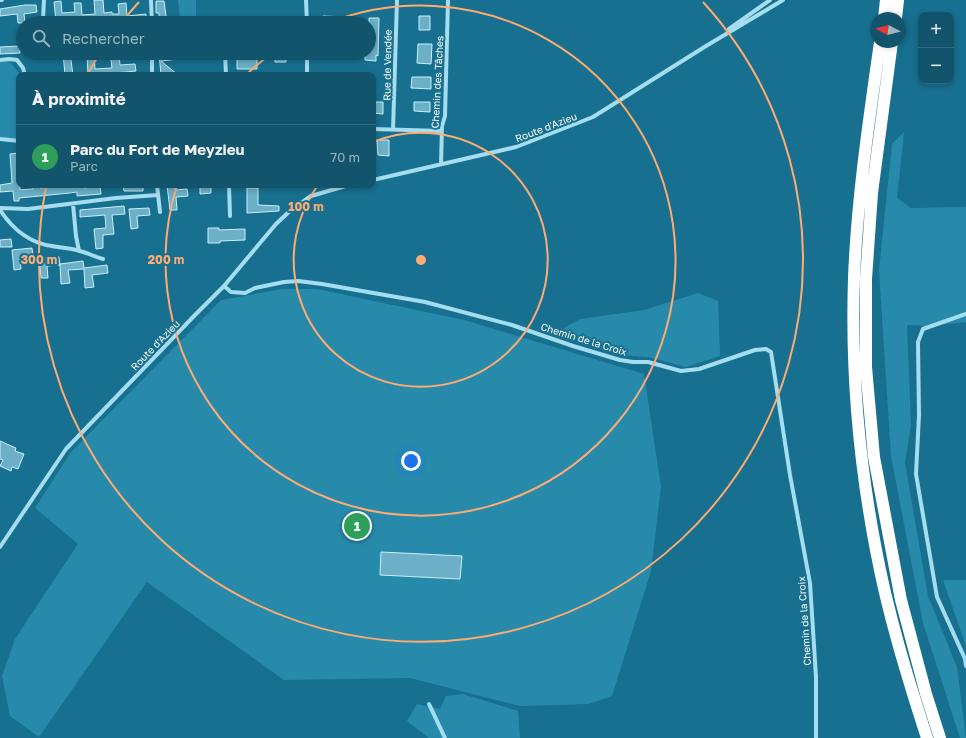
<!DOCTYPE html>
<html lang="fr">
<head>
<meta charset="utf-8">
<style>
	:root { --surface:#11546b; --page:#1e5e73; --text:#f1f3f6; --muted:#9cb7c1; --line:#306a7e; --accent:#ffa262 }
	body { margin:0; font-family:"Golos Text",sans-serif; background:var(--page); color:var(--text) }
	.controls { position:absolute; right:12px; top:12px; display:grid; overflow:hidden; border-radius:8px; box-shadow:0 2px 6px #0003 }
	.controls button { width:36px; height:36px; display:grid; place-items:center; padding:0; border:0; border-bottom:1px solid var(--line); background:var(--surface); color:var(--text); font:20px sans-serif }
	.compass { position:absolute; left:870px; top:12px; width:36px; height:36px; border-radius:50%; background:var(--surface); box-shadow:0 2px 6px #0003; rotate:277deg }
	.you { position:absolute; left:411px; top:461px; width:14px; height:14px; margin:-10px; border:3px solid #fff; border-radius:50%; background:#1a73e8; box-shadow:0 0 0 6px #1a73e833 }
	.badge { display:grid; place-items:center; width:26px; height:26px; border-radius:50%; background:var(--accent); color:#fff; font-size:13px; font-weight:700 }
	.pin { position:absolute; translate:-50% -50%; border:2px solid #fff; box-shadow:0 1px 4px #0006 }
	.list { margin:0; padding:0; list-style:none }
	h2 { display:flex; justify-content:space-between; align-items:center; height:52px; margin:0; padding:0 16px; font-size:17px }
	h2 small { font-size:13px; font-weight:400; color:var(--muted) }
	.list li { display:grid; grid-template-columns:26px 1fr auto; gap:12px; align-items:center; box-sizing:border-box; height:64px; padding:0 16px; border-top:1px solid var(--line) }
	.list b { display:block; font-size:15px; white-space:nowrap }
	.list p { margin:0; font-size:13px; white-space:nowrap; color:var(--muted) }
	.list em { font-size:13px; font-style:normal; color:var(--muted) }
	.icon { flex:none; width:22px; height:22px; fill:none; stroke:currentColor; stroke-width:2; stroke-linecap:round; stroke-linejoin:round }
	.map { position:relative; flex:none; width:966px; height:738px; overflow:hidden }
	.search { position:absolute; background:var(--surface); box-shadow:0 2px 6px #0003; left:16px; top:16px; width:360px; height:44px; display:flex; align-items:center; gap:10px; box-sizing:border-box; padding:0 14px; border-radius:22px; color:var(--muted); font-size:15px }
	.panel { position:absolute; background:var(--surface); box-shadow:0 2px 6px #0003; left:16px; top:72px; width:360px; height:116px; border-radius:8px }
	.map>svg:first-child { display:block }
	.green { fill:#278aab }
	.building { fill:#6bb0c7; stroke:#caeffb }
	.lines { fill:none; stroke-linecap:round; stroke-linejoin:round }
	.street { stroke:#a4ddef; stroke-width:4 }
	.highway { stroke:#fff; stroke-width:12 }
	.ring { fill:none; stroke:#ffab72; stroke-width:2 }
	.labels { text-anchor:middle; stroke-width:4; stroke-linejoin:round; paint-order:stroke }
	.street-label { font-size:10px; fill:#fff; stroke:#17708f }
	.centre { fill:#ffab72; stroke:#17708f; stroke-width:2 }
	.ring-label { font-size:12px; text-anchor:middle; font-weight:bold; fill:#ffab72; stroke:#17708f; stroke-width:4; stroke-linejoin:round; paint-order:stroke }
</style>
</head>
<body>
<div class="map">
<svg width="966" height="738" viewBox="0 0 966 738">
	<rect width="100%" height="100%" fill="#17708f"/>
	<!-- green -->
	<path class="green" d="M178,0H196V17H180Z
		M0,60H5L12,64L20,75L19,140L0,139Z
		M904,132L897,198L911,208L966,207V322L931,326L907,325L911,425L905,463L928,596L957,667L966,738H960L923,623L891,456L879,270L892,144Z
		M282,289H317L464,320L644,374L661,487L651,571L612,696L589,704L520,706L410,678L284,680L147,582L39,737L10,716L2,676L15,639L78,544L35,508L71,452L221,300Z
		M698,293L718,301L720,356L686,367L648,357L620,355L554,334L580,319L644,310Z
		M943,580H966V646Z
		M463,694L518,711L520,738H429L407,721L417,704L440,709L446,696Z"/>
	<!-- building -->
	<path class="building" d="M94,0H103L104,13L112,12V14H119L118,4L126,3L127,16L146,14V22L96,23V20L76,22L75,19L56,21L54,2L61,1L62,13L75,12L74,3H81L82,15L95,14Z
		M156,1H164L167,23H159V13H156Z
		M25,5H36L37,12L24,14L25,23H18L17,14L0,16V9Z
		M323,16L347,17V23H323Z
		M419,16H430V30H419Z
		M369,18H379L378,56L376,55V61L365,60V53H369Z
		M418,44H432L431,64L417,63Z
		M20,46V53L0,54V47Z
		M63,53H70L73,75H65Z
		M87,53H94L95,69L112,68L110,53H119L120,65L135,64L136,71L115,73L114,75H88Z
		M159,53H178L179,59L161,61L178,75H161Z
		M275,53H286V62H275Z
		M237,57H257V69H237Z
		M412,77H431V89L411,88Z
		M373,102H383V114L373,113Z
		M414,102H430V112L414,111Z
		M377,140H389V156L378,155Z
		M18,153L20,190L33,189V185H40V188L53,187V185H60V186L84,185V188L100,186L101,194L77,196V192L70,193L19,198V201H14L13,191L0,192V185L12,183L10,154Z
		M123,185H143V191H124Z
		M167,185H175V190L187,189L188,196L176,197L177,210H170Z
		M200,185H211V193L200,194Z
		M247,188H258V205L279,206V211L247,213Z
		M124,206L125,214L112,215L114,234L103,235V248L96,249L94,229L106,228L105,215L80,217V210Z
		M149,208L150,215L137,216L138,228L131,229L129,209Z
		M208,228H219V230L245,229V240L220,241V243H208Z
		M11,239L12,247H0V240Z
		M32,248L33,256L20,258L21,269L14,270L12,250Z
		M59,257L60,265L47,266L48,278H41L39,258Z
		M83,261L84,268L107,265L108,273L92,275L94,287L85,288L84,269L68,270L70,283L61,284L60,264Z
		M0,441L16,448L15,451L24,454L18,469L12,467L11,471L0,466L3,460L0,459Z
		M381,552L462,556L460,579L380,575Z"/>
	<g class="lines">
		<!-- street -->
		<path class="street" d="M0,0H2
			M44,0L43,19L44,23
			M306,0L307,23
			M151,1L152,23
			M729,29L770,0
			M225,53L226,75
			M307,53V75
			M0,60L9,59L17,60L23,68L25,75
			M152,75V53
			M373,129L442,131
			M393,130L397,0
			M0,139L19,141
			M441,164L442,126L445,116L448,0
			M373,180L516,147L593,117L706,46L783,0
			M157,185L160,212
			M229,185L230,216
			M73,204L76,236L79,251
			M0,208L28,209L116,198L158,195
			M0,210C12,228 29,243 52,246C61,248 71,248 80,251C88,253 95,257 103,259
			M224,286L231,292L245,293L255,288L284,282L298,281L322,284L425,302L512,325L573,346L620,360L633,362H648L681,371L699,369L755,350L766,349L771,352L790,475L810,583L816,677V738
			M966,314L923,329L918,342L919,415L916,474L937,597L965,659L966,666
			M0,547L66,449L194,316L224,286L276,224L291,210L311,196L349,185
			M429,704L445,738"/>
		<!-- highway -->
		<path class="highway" d="M884,18L886,0
			M896,18L898,0
			M880,42C869,120 857,199 854,278C851,368 859,462 876,550C888,614 907,676 927,738
			M892,42L872,193L866,279V367L874,457L901,600L926,694L940,738"/>
	</g>
	<!-- distance rings -->
	<g class="ring">
		<path d="M373 142A127 127 0 1 1 318 185"/>
		<path d="M247 74A255 255 0 0 1 271 54M328 23A255 255 0 1 1 177 185"/>
		<path d="M87 75A382 382 0 0 1 99 55M122 22A382 382 0 0 1 139 2M703 2A382 382 0 1 1 46 187"/>
	</g>
	<g class="labels">
		<!-- street labels -->
		<g class="street-label">
			<text transform="translate(387 65) rotate(-89)" y="4">Rue de Vendée</text>
			<text transform="translate(437 82) rotate(-87)" y="4">Chemin des Tâches</text>
			<text transform="translate(546 127) rotate(-21)" y="4">Route d'Azieu</text>
			<text transform="translate(584 339) rotate(17)" y="4">Chemin de la Croix</text>
			<text transform="translate(155 345) rotate(-46)" y="4">Route d'Azieu</text>
			<text transform="translate(804 621) rotate(-94)" y="4">Chemin de la Croix</text>
		</g>
	</g>
	<circle cx="421" cy="260" r="6" class="centre"/>
	<g class="ring-label">
		<text x="306" y="211">100 m</text>
		<text x="39" y="264">300 m</text>
		<text x="166" y="264">200 m</text>
	</g>
</svg>
<div class="controls">
<button>+</button>
<button>−</button>
</div>
<svg class="compass" viewBox="-18 -18 36 36"><path d="M0-13l5 13h-10z" fill="#e53935"/><path d="M0 13l5-13h-10z" fill="#9cb7c1"/></svg>
<div class="you"></div>
<div class="pin badge" style="left:357px;top:526px;background:#2e9e5b">1</div>
<div class="search"><svg class="icon" aria-label="search" viewBox="0 0 24 24"><circle cx="10" cy="10" r="6"/><path d="M15 15l6 6"/></svg>Rechercher</div>
<section class="panel">
<h2>À proximité<small></small></h2>
<ul class="list">
<li><span class="badge" style="background:#2e9e5b">1</span><div><b>Parc du Fort de Meyzieu</b><p>Parc</p></div><em>70 m</em></li>
</ul>
</section>
</div>
</body>
</html>
